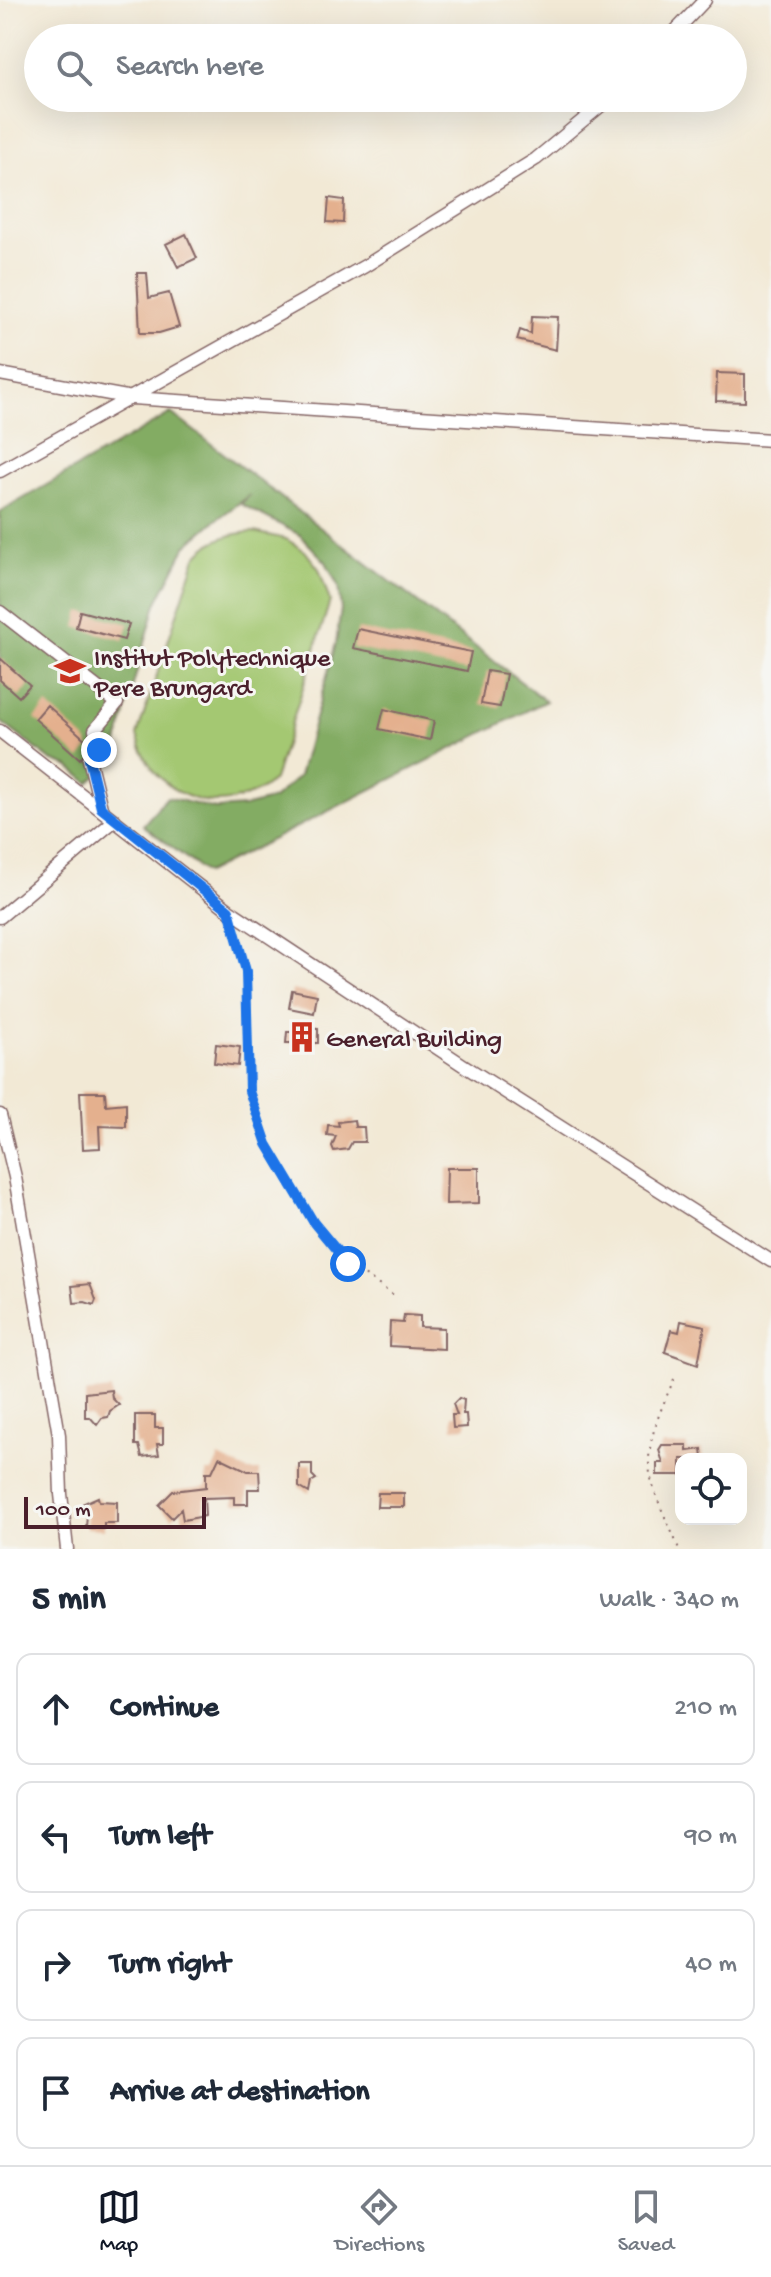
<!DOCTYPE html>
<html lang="en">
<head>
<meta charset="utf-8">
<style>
	:root { --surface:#fff; --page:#f2f2f3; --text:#1f2937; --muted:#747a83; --line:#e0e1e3; --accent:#111827 }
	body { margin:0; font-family:"Gochi Hand",sans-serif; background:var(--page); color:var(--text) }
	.controls { position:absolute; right:24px; bottom:24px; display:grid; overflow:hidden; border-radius:16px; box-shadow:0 8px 32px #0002 }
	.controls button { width:72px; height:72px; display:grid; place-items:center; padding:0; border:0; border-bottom:2px solid var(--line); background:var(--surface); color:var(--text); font:40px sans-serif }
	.scale { position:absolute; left:24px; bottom:20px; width:182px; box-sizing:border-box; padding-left:8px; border:4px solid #4a1f2b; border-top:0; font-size:22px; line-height:28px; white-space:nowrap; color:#4a1f2b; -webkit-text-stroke:6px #f6f6f2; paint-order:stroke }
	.stop { position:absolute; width:24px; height:24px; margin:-18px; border:6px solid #1a73e8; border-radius:50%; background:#fff }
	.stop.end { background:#1a73e8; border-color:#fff; box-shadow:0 2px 8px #0008 }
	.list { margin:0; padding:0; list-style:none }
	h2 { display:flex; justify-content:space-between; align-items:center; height:104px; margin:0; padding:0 32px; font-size:34px }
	h2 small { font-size:26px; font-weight:400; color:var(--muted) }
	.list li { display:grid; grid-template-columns:52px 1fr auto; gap:24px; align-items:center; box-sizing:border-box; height:112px; margin:0 16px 16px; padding:0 16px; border:2px solid var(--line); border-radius:16px }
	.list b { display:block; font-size:30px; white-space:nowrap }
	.list em { font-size:26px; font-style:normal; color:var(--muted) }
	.icon { flex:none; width:44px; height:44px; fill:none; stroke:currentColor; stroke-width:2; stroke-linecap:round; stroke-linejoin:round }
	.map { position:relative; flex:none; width:771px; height:1549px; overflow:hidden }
	.search { position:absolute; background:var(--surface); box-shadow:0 8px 32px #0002; left:24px; right:24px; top:24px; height:88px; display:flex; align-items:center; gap:20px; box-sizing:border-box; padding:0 28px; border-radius:44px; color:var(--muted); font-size:30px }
	.sheet { height:616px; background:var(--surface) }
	nav { display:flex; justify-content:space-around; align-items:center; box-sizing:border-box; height:112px; border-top:2px solid var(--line); background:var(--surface); font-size:22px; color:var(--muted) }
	nav a { display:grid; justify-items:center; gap:4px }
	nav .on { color:var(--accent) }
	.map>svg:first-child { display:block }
	.green { fill:#a4c872; stroke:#77744e; stroke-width:2 }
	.forest { fill:#83ac64; stroke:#666648; stroke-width:2 }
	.building { fill:#e4b08e }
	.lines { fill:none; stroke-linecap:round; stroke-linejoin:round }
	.minor-casing { stroke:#856666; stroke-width:15 }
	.path { stroke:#856666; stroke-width:2; stroke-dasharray:2 6; stroke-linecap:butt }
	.minor { stroke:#fff; stroke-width:12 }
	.route { stroke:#1a73e8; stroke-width:10 }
	.labels { text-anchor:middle; stroke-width:6; stroke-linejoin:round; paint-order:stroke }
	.poi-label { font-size:26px; fill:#4a1f2b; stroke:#f6f6f2; text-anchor:start }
</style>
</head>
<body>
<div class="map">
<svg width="771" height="1549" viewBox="0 0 771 1549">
	<rect width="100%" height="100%" fill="#f6f6f2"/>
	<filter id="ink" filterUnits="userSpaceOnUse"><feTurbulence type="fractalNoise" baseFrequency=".0125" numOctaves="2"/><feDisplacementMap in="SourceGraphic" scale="16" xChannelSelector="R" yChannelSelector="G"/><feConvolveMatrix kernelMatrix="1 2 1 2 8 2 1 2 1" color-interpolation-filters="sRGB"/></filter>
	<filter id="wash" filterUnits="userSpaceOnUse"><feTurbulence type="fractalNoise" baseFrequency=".006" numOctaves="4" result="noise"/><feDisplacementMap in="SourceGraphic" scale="32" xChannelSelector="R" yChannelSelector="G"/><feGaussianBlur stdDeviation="1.8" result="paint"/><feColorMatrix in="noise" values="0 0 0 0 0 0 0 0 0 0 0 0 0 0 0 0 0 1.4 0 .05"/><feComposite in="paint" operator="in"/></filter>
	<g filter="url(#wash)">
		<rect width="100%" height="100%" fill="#f2e9d5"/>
		<!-- green -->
		<path class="green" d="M254,532L286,539L305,551L319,569L330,601L274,780C222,823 154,800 137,735L196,557C210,539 232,533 254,532Z"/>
		<!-- forest -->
		<path class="forest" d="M171,413L546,701L206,873L143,825L167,797L216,809L244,807L273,799L299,776L336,643L341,609L338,586L326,562L300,535L241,504L250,495L216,520L186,546L156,604L126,710L114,760L89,783L68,766L51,760L0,721V512Z"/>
		<g id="blocks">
			<!-- building -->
			<path class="building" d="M329,198L344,200L343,223L327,222Z
				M186,234L197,258L178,267L166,244Z
				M137,273H147L149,298L169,293L179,327L159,333H140Z
				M532,316L558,317L556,350L517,340L520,330L531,334Z
				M717,373L745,374V402L716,401Z
				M80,611L129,624L124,640L76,627Z
				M358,629L471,652L467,671L353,648Z
				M0,658L30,685L19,697L0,680Z
				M487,671L506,674L500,707L481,704Z
				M47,705L88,742L89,747L80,759L35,719Z
				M384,709L434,721L430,740L379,729Z
				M292,990L317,995L314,1013L289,1008Z
				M305,1028L318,1029V1043H286L287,1032H305Z
				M216,1044L240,1047L238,1066L214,1063Z
				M80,1092H105L106,1105L126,1103V1127L99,1126L100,1148L83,1149Z
				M354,1120L355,1127H364L365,1142H352L348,1149L334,1151L332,1146L336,1136L327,1135L328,1125L339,1126L338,1122Z
				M447,1168H479V1203L446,1204Z
				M90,1284L96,1300L94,1305L85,1302L74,1303L72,1286Z
				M404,1315L420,1316V1327L444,1328V1349L389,1346L390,1322L403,1323Z
				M681,1321L705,1326L698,1364L665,1352L671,1330L679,1332Z
				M111,1390L112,1398L119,1405L110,1411L108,1417L102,1418L97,1425L90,1417H85V1393Z
				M459,1398L464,1400L463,1414H466L467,1427L453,1428L452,1415H457L453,1404Z
				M135,1415H155V1428H163V1444H157L159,1455L142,1457L139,1445H135Z
				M662,1445H687V1451L702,1449L703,1459H681V1475H657V1463H663L659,1450Z
				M219,1457L248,1471H259L260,1489H248V1504H234V1497L204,1498L205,1516L183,1520L181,1509L172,1518L159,1505L173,1491L206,1487V1472H212Z
				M299,1464H312V1475L316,1479L311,1482L309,1493L299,1487Z
				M378,1493H404V1507H377Z
				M98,1497L99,1501L117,1502V1523H104V1529L86,1528L87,1514L82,1504Z"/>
		</g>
	</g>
	<g filter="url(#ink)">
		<use href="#blocks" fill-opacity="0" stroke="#856666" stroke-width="2"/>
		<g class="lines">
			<defs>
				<path id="minor" d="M669,38L705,0
					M0,374L132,398L771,440
					M0,471L365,266L536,159L610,98
					M0,612L117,703L95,730L99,750L89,759L101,808
					M0,731L229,910L463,1065L771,1261
					M0,917L115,820
					M0,1115L15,1177L59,1435L61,1494L67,1549"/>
			</defs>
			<!-- minor casing -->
			<use href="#minor" class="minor-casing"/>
			<!-- path -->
			<path class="path" d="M235,930L246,971L249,1091L267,1144L314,1223L348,1264L395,1296
				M674,1379C663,1405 648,1436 649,1465C651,1493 669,1523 679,1549"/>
			<!-- minor -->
			<use href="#minor" class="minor"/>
		</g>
	</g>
	<g class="lines" filter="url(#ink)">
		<!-- route -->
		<path class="route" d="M99,750L89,759L101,808L229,910L246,971L249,1091L267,1144L314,1223L348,1264"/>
	</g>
	<!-- icons -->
	<defs>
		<symbol id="school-bare" viewBox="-9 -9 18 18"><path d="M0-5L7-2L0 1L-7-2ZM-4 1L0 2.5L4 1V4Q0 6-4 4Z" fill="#c8321e" stroke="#f6f6f2" stroke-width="2.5" paint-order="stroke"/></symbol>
		<symbol id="building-bare" viewBox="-9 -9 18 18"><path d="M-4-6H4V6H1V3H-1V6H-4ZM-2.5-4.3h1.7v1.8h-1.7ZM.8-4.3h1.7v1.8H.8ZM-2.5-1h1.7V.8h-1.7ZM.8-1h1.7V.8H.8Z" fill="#c8321e" stroke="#f6f6f2" stroke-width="2.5" paint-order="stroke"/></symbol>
	</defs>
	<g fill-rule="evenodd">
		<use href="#school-bare" x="48" y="649" width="44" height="44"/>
		<use href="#building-bare" x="280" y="1015" width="44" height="44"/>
	</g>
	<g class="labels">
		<!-- poi labels -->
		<g class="poi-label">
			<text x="94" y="665">Institut Polytechnique<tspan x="94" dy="30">Pere Brungard</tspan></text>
			<text x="326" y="1046">General Building</text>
		</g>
	</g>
</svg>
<div class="controls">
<button><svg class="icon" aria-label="locate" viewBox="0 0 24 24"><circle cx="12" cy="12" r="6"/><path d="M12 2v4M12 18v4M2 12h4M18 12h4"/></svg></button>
</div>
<div class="scale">100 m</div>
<div class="stop" style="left:348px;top:1264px"></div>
<div class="stop end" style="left:99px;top:750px"></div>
<div class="search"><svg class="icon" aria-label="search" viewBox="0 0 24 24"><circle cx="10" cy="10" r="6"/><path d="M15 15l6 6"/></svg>Search here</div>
</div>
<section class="sheet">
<h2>5 min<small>Walk · 340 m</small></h2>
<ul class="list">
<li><svg class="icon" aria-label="ahead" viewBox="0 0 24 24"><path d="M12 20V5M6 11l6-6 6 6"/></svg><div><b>Continue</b></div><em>210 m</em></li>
<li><svg class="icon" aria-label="left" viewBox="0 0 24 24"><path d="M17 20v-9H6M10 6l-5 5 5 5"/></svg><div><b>Turn left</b></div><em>90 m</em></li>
<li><svg class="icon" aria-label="right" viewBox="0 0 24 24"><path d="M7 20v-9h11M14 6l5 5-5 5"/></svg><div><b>Turn right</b></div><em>40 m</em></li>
<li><svg class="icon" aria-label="arrive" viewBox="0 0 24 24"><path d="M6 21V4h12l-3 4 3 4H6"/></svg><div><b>Arrive at destination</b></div></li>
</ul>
</section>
<nav>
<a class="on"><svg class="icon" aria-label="map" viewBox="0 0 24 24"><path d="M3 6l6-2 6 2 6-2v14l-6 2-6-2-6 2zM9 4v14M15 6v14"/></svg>Map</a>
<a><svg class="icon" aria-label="directions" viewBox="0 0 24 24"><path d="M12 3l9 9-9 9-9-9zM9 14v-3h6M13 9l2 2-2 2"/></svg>Directions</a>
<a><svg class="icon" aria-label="saved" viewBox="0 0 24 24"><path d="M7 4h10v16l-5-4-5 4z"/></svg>Saved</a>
</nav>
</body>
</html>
